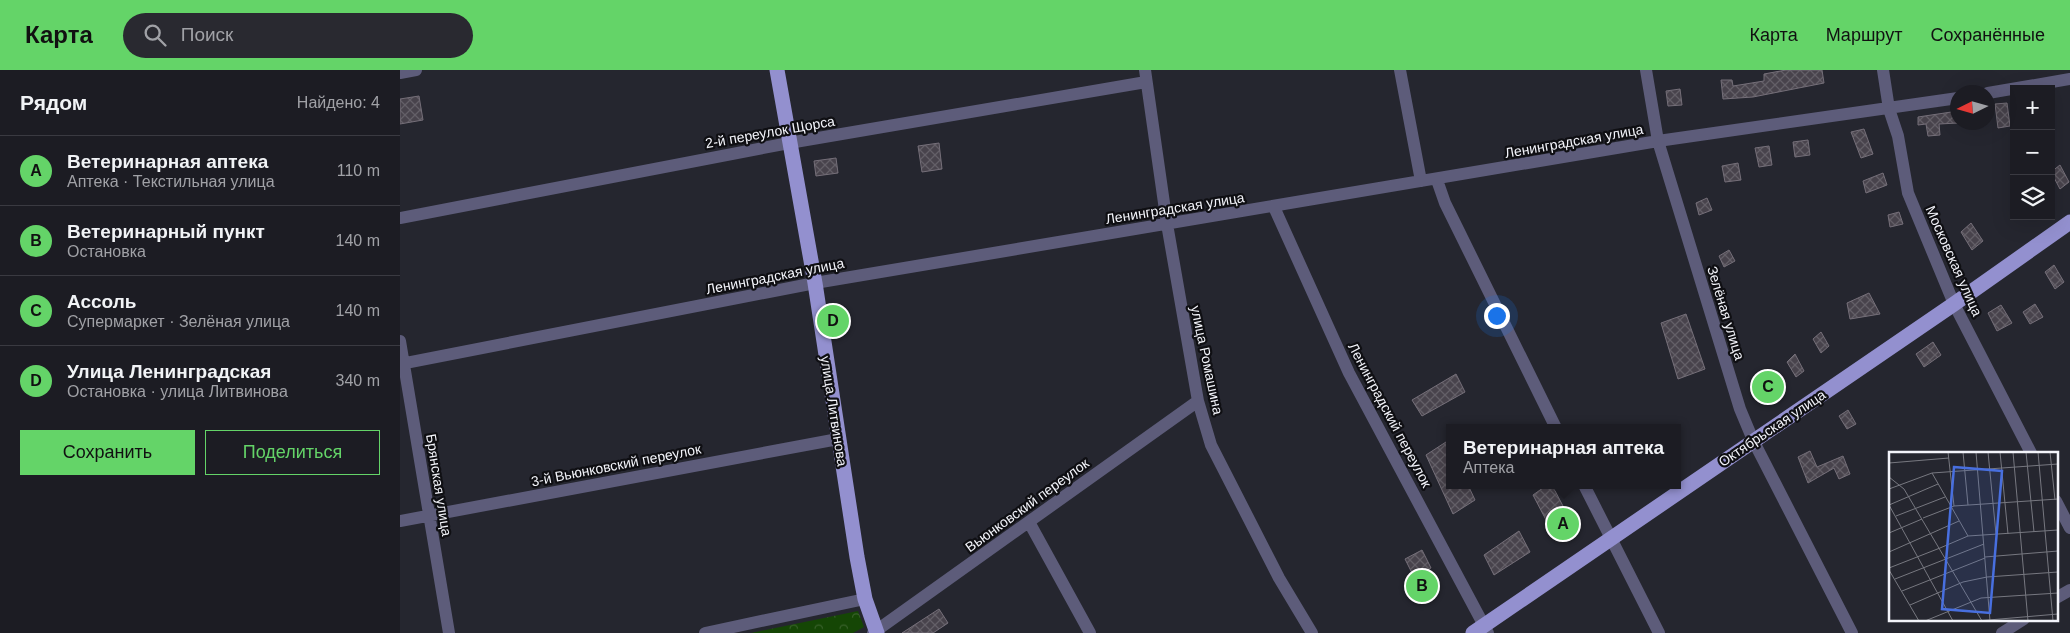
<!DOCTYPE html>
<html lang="ru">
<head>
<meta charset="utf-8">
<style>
	:root { --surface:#1c1c23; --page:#292930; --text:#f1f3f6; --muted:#a0a1a6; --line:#3a3a41; --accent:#64d468 }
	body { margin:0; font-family:Arial,sans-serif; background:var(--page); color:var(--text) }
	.controls { position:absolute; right:15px; top:15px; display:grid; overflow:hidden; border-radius:0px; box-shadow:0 5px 20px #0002 }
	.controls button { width:45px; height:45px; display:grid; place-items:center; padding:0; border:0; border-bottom:1px solid var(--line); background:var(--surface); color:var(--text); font:25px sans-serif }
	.compass { position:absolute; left:1550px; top:15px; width:45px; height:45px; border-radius:50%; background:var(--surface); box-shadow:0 5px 20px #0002; rotate:265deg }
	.you { position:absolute; left:1096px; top:245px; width:18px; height:18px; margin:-12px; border:4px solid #fff; border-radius:50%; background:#1a73e8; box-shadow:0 0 0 8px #1a73e833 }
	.badge { display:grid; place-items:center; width:32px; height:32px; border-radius:50%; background:var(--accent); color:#111; font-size:16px; font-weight:700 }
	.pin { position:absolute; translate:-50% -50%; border:2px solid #fff; box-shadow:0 1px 5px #0006 }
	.popup { position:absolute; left:1046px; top:354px; width:235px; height:65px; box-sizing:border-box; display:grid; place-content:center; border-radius:0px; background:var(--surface); filter:drop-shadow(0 1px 4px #0005); font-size:16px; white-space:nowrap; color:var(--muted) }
	.popup b { font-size:19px; color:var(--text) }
	.popup::after { content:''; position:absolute; left:50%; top:100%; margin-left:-10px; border:10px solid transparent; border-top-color:var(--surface) }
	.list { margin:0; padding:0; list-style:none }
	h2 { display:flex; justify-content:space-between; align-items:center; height:65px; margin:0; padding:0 20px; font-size:21px }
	h2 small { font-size:16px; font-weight:400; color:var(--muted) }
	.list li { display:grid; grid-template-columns:32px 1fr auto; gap:15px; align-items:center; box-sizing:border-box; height:70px; padding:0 20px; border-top:1px solid var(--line) }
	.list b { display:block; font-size:19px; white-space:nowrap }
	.list p { margin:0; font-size:16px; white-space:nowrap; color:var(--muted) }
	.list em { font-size:16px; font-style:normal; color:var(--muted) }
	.actions { display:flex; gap:10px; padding:15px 20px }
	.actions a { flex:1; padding:11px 0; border:1px solid var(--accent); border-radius:0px; text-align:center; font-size:18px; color:var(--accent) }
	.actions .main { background:var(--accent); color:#111 }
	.icon { flex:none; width:28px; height:28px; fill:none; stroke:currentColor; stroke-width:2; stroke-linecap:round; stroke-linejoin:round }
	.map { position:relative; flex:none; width:1670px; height:563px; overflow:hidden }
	header { display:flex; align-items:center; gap:30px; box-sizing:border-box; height:70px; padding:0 25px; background:var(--accent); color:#111 }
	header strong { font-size:24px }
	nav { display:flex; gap:28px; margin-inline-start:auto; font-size:18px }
	.search { width:350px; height:45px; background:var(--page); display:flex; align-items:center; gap:12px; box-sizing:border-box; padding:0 18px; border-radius:28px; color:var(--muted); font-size:19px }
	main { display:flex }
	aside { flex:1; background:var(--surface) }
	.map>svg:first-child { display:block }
	.park { fill:url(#park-crowns) }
	.building { fill:url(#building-cross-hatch); stroke:#756f79 }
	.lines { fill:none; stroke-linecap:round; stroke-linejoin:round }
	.minor { stroke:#5d5c7a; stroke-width:12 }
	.major { stroke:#9390cf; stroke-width:15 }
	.labels { text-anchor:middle; stroke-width:4.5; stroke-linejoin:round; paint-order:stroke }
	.street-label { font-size:14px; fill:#f3f4fa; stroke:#0f0f13 }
	.inset-road { fill:none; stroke:#777880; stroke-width:1 }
	.view { fill:#486fdf; fill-opacity:0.15; stroke:#486fdf; stroke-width:2.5 }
	.inset-edge { fill:none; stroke:#f3f4fa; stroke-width:2.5 }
</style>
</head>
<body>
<header>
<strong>Карта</strong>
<div class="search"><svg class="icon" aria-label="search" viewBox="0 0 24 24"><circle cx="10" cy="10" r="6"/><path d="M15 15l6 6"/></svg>Поиск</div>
<nav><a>Карта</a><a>Маршрут</a><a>Сохранённые</a></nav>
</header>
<main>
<aside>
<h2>Рядом<small>Найдено: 4</small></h2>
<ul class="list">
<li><span class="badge">A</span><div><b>Ветеринарная аптека</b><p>Аптека · Текстильная улица</p></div><em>110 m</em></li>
<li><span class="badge">B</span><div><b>Ветеринарный пункт</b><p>Остановка</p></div><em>140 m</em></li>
<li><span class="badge">C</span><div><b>Ассоль</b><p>Супермаркет · Зелёная улица</p></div><em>140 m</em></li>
<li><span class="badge">D</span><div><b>Улица Ленинградская</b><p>Остановка · улица Литвинова</p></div><em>340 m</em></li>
</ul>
<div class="actions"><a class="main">Сохранить</a><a>Поделиться</a></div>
</aside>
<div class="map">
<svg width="1670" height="563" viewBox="0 0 1670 563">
	<defs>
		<pattern id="park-crowns" width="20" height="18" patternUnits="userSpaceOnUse" patternTransform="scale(1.25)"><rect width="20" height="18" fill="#154605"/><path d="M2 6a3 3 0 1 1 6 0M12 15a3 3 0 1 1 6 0" fill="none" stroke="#38612a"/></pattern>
		<pattern id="building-cross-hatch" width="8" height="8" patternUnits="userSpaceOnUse" patternTransform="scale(1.25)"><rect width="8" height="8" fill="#48434c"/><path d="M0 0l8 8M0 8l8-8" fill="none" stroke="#635f67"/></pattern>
	</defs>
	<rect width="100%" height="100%" fill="#25262f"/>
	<!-- park -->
	<path class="park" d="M458,541L464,557L453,563H351Z"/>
	<!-- building -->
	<path class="building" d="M1386,0H1422L1424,13L1353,27L1323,29L1321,10H1332L1333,16L1364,11V4Z
		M1280,19L1282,35L1268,36L1266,21Z
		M19,26L23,50L0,54V29Z
		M1607,33L1610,56L1598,58L1595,34Z
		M1558,41V53L1539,54L1540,65L1528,66L1526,54L1518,55V47Z
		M1464,59L1473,84L1461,88L1451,62Z
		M1408,70L1410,85L1395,87L1393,72Z
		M539,73L542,99L522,102L518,76Z
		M1369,76L1372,95L1359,97L1355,78Z
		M436,88L438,103L416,106L414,91Z
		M1338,93L1341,110L1325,112L1322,96Z
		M1660,95L1669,112L1660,119L1651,102Z
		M1483,103L1487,115L1466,123L1463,111Z
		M1307,128L1312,140L1299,145L1296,133Z
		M1499,142L1503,154L1490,157L1488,145Z
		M1571,153L1583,171L1572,180L1561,162Z
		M1329,180L1335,191L1324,197L1319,186Z
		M1654,195L1664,212L1655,219L1645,202Z
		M1469,223L1480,244L1450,249L1447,233Z
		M1635,234L1643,247L1630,254L1623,242Z
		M1601,235L1612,253L1597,261L1588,243Z
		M1286,244L1305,299L1278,309L1261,253Z
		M1421,262L1429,276L1421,283L1413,269Z
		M1533,272L1541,285L1524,297L1516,284Z
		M1395,284L1404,301L1396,307L1387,292Z
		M1056,304L1065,322L1022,346L1012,330Z
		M1448,340L1456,354L1447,359L1439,346Z
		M1049,370V415H1068L1075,430L1053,444L1026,385Z
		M1410,381L1417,397L1443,386L1450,404L1439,409L1434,398L1408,413L1398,387Z
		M1147,415H1152L1175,459L1156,469L1133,425Z
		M1119,461L1130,482L1094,505L1084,485Z
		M1022,480L1031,498L1014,507L1005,489Z
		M539,539L548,553L533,563H502Z"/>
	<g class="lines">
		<!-- minor -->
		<path class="minor" d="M745,0L767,154L798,331L811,375L879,508L912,563
			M1000,0L1021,111
			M1246,0L1258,71L1340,339L1353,370L1452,563
			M1483,0L1489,39L1498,66L1508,123L1554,234L1631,383
			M0,3L16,0
			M1588,23L1670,9
			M1037,110L1045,133L1156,358
			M874,137L949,303L1088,563
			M0,148L389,73L746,12
			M0,271L49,563
			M0,294L415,213L1258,71L1558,28
			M1184,415L1259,563
			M1656,431L1670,458
			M0,451L438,369
			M629,452L690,563
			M1656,528L1670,520
			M305,563L465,529
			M473,563L798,331
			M1602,563L1624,549"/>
		<!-- major -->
		<path class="major" d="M377,0L415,213L457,487L465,529L477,563
			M1073,563L1554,234L1670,152"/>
	</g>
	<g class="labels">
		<!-- street labels -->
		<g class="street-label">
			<text transform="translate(370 62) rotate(-10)" y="5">2-й переулок Щорса</text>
			<text transform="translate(1174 71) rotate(-10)" y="5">Ленинградская улица</text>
			<text transform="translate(775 138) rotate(-9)" y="5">Ленинградская улица</text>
			<text transform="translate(1554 191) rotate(66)" y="5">Московская улица</text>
			<text transform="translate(375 206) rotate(-11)" y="5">Ленинградская улица</text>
			<text transform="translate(1326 243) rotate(73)" y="5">Зелёная улица</text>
			<text transform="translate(807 290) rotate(78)" y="5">улица Ромашина</text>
			<text transform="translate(434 341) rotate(81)" y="5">улица Литвинова</text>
			<text transform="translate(990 345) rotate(62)" y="5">Ленинградский переулок</text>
			<text transform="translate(1372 358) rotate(-34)" y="5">Октябрьская улица</text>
			<text transform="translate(216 395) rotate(-11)" y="5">3-й Вьюнковский переулок</text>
			<text transform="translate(39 415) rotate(81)" y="5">Брянская улица</text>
			<text transform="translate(627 435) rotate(-36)" y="5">Вьюнковский переулок</text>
		</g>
	</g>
	<!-- overview -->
	<g transform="translate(1489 382)">
		<rect width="169" height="169" fill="#25262f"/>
		<path class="inset-road" d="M59,0L65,54M74,0L79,53M87,0L101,169M99,0L107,82M111,0L119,82M124,0L139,169M137,0L145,80M149,0L164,169M161,0L166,48M0,11L60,6M43,21L79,84M0,25L15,37L93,169M0,37L43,21L169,12M0,53L64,169M0,53L49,32M7,64L56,45M34,66L65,54L169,47M0,81L33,67M51,96L79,84L169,78M0,100L70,69M96,105L169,99M0,116L51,96M0,118L30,169M6,127L95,92M13,139L96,106M21,153L74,130L98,125L169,120M36,169L92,146L169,141M88,169L169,162"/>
		<path class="view" d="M65,15L113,19L101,161L53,157Z"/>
		<rect width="169" height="169" class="inset-edge"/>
	</g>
</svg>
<div class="controls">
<button>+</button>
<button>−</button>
<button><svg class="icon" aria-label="layers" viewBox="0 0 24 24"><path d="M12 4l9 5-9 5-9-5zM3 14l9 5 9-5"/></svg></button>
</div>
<svg class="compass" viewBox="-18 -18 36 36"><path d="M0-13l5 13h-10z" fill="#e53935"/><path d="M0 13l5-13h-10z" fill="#a0a1a6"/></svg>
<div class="you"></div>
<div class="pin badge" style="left:1163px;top:454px">A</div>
<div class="popup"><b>Ветеринарная аптека</b>Аптека</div>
<div class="pin badge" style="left:1022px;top:516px">B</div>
<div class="pin badge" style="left:1368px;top:317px">C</div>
<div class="pin badge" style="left:433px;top:251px">D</div>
</div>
</main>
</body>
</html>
